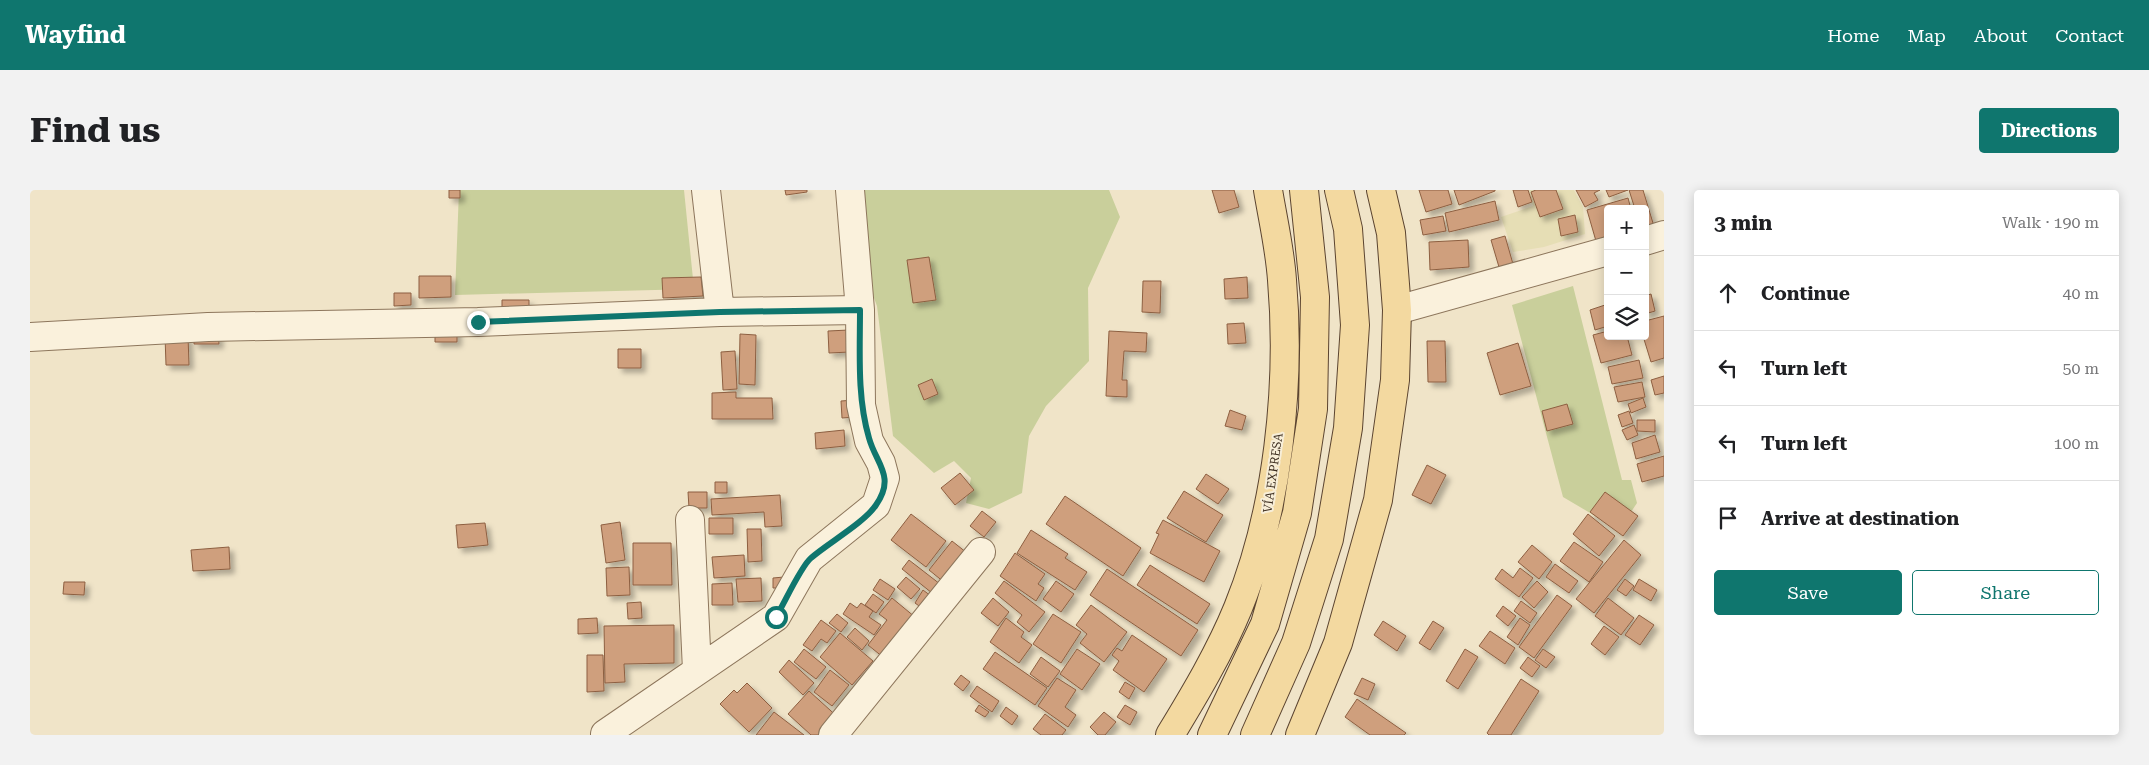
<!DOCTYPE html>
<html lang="en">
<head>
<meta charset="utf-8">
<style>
	:root { --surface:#fff; --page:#f2f2f2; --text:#202124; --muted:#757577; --line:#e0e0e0; --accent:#0f766e }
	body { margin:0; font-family:"Roboto Serif",serif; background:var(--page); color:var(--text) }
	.controls { position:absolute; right:15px; top:15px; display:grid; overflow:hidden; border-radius:5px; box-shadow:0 2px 12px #0003 }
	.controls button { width:45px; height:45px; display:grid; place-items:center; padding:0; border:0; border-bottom:1px solid var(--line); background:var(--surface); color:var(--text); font:25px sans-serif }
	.stop { position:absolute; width:15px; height:15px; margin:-11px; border:4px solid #0f766e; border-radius:50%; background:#fff }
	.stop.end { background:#0f766e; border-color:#fff; box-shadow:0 1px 5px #0008 }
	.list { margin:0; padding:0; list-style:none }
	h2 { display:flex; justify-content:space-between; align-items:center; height:65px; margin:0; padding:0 20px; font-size:21px }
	h2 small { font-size:16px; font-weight:400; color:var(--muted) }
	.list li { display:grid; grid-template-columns:32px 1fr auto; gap:15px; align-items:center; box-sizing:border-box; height:75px; padding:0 20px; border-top:1px solid var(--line) }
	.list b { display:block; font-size:19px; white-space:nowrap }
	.list em { font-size:16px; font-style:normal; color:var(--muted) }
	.actions { display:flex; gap:10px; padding:15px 20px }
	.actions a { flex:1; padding:11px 0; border:1px solid var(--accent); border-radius:5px; text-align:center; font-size:18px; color:var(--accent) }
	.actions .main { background:var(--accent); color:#fff }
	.icon { flex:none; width:28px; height:28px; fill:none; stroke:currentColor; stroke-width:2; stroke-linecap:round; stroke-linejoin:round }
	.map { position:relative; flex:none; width:1634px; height:545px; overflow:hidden; border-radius:5px }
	header { display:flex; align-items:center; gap:30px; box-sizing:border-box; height:70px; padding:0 25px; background:var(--accent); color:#fff }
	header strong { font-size:24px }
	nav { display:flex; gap:28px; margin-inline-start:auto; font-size:18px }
	.intro { display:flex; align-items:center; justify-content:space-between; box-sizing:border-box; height:120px; padding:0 30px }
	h1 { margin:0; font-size:35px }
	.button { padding:12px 22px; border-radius:5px; background:var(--accent); color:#fff; font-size:18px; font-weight:700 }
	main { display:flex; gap:30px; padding:0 30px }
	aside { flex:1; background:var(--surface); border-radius:5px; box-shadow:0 2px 12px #0003 }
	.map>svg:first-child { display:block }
	.farmland { fill:#e6deb5 }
	.green { fill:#c9cf9b }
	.building { fill:#cf9f7d; stroke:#8d5f41; filter:url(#shadow) }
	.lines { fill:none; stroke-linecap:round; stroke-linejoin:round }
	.minor-casing { stroke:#8d765c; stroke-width:30 }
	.major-casing { stroke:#5b4430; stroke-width:30 }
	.minor { stroke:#faf1dc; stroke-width:28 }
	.major { stroke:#f3d9a0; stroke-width:28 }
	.route { stroke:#0f766e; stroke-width:6 }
	.labels { text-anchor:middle; stroke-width:4; stroke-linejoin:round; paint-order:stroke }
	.street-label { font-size:12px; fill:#3d2e20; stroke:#f7eed8 }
</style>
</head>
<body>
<header>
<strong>Wayfind</strong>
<nav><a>Home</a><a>Map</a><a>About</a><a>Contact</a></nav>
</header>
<div class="intro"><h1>Find us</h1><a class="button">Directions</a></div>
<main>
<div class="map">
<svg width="1634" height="545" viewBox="0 0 1634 545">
	<defs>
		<filter id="shadow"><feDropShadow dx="4.5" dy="4.5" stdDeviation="2.5" flood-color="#0004"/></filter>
	</defs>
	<rect width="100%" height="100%" fill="#f0e4c8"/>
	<!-- farmland -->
	<path class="farmland" d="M1499,0H1544L1553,17L1555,44L1514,57L1483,62L1471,27L1503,16Z"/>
	<!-- green -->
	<path class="green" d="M429,0H654L664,99L425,105Z
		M825,0H1079L1090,27L1058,98L1059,171L1016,216L999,246L992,303L959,319L936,313L941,288L924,271L904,283L863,246L847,116L837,89Z
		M1543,96L1592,290H1601L1607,313L1589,340L1533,307L1482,115Z"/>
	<!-- building -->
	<path class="building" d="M419,0H430V8H419Z
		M755,0H777V2L756,5Z
		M1182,0H1204L1209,17L1189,23Z
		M1389,0H1418L1422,14L1396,22Z
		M1424,0H1465V1L1429,15Z
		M1483,0H1498L1502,12L1488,17Z
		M1506,0H1526L1533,19L1510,27L1501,2Z
		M1546,0H1570L1564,3L1568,10L1555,17Z
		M1576,0H1598L1579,7Z
		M1599,0H1613L1626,43L1615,47V19H1605Z
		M1598,8L1601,19H1578V55L1568,58L1557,20Z
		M1465,11L1469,30L1419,42L1415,23Z
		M1545,25L1548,42L1531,46L1528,29Z
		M1413,26L1416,41L1393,45L1390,30Z
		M1475,46L1483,74L1469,77L1461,50Z
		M1438,50L1439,77L1400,80L1399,52Z
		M899,67L906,110L883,113L877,70Z
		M389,86H421V107L389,108Z
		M671,87L673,106L633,108L632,88Z
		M1217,87L1218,108L1195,109L1194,89Z
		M1113,91H1131L1130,123L1112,122Z
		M364,103H381V115L364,116Z
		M1621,104L1625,121L1615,124V106Z
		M472,110H499V128H472Z
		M1578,114V136L1565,140L1560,120Z
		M1634,126V168L1621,172L1613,146H1615V131Z
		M1214,133L1216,153L1198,154L1197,134Z
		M405,136L427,137V152H405Z
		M819,140L820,162L799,163L798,141Z
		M164,141H188L189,154H164Z
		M1079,141L1117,143L1116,162L1094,161L1092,190H1097V207L1076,206Z
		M1578,141V146H1597L1602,165L1571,173L1563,145Z
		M710,144L726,145L725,195L709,194Z
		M135,146H158L159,175H136Z
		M1397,151H1415L1416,192H1398Z
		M1488,153L1501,196L1470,205L1457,163Z
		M588,159H611V178H588Z
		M705,161L707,199L693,200L691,162Z
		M1609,170L1613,188L1582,194L1578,177Z
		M1634,186V203L1625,205L1621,190Z
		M902,189L908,204L894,210L888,195Z
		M1612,192L1615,207L1588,212L1584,197Z
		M706,202V208H742L743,229H682V203Z
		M1613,208L1616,217L1601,223L1598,214Z
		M825,210V227L812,228L811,211Z
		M1537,214L1543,234L1517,241L1512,221Z
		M1200,220L1216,226L1212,240L1195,236Z
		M1599,221L1603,233L1592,237L1588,225Z
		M1607,230H1625V242L1607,241Z
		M1604,235L1608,245L1597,250L1592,240Z
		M814,240L815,256L786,259L785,243Z
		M1625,245L1630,262L1606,269L1602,253Z
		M1634,266V286L1612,292L1607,274Z
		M1397,275L1416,285L1401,314L1382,305Z
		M930,283L944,300L925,315L911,298Z
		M1176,284L1199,299L1188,314L1166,299Z
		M685,292H697V303H685Z
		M1154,301L1193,325L1176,352L1137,328Z
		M658,302H677V318H659Z
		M1575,302L1608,326L1593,346L1560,322Z
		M750,305L752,336L735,337L734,322L682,325L681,309Z
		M1035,306L1111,358L1093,386L1016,334Z
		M952,321L966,332L954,347L940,336Z
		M881,324L916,351L896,377L861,350Z
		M1558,324L1585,346L1569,366L1543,344Z
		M679,328H703V344H679Z
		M1133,330L1190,361L1174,392L1120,363L1129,344L1126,343Z
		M590,332L595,370L576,373L571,335Z
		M455,333L458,355L428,358L426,335Z
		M717,339H731L732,371L718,372Z
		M1001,340L1038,364L1035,368L1057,382L1045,400L987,363Z
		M1594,350L1611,365L1564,423L1546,409Z
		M922,351L942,367L920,397L899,380Z
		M1544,352L1573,372L1559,392L1530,371Z
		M603,353H641L642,395H603Z
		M1502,355L1522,372L1509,389L1488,372Z
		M199,357L200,379L163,381L161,360Z
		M985,363L1015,384L1008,394L1014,398L1006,411L970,386Z
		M714,365L715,386L684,388L682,367Z
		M879,370L919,401L912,411L872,379Z
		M1525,374L1548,391L1539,403L1516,387Z
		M1120,375L1180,414L1167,434L1107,395Z
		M599,377L600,405L577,406L576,378Z
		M1490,378L1503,388L1489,407L1465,389L1472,379L1483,388Z
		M1077,379L1168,440L1151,466L1060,405Z
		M754,387V398H743V388Z
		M876,387L890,399L881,409L867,397Z
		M731,388L732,411L708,412L706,389Z
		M850,389L865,399L858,410L843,400Z
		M1595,389L1604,396L1596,406L1587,400Z
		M1609,389L1627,400L1621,411L1603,400Z
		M974,391L1015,422L999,442L987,432L992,425L965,403Z
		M1026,391L1044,404L1031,422L1013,409Z
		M1507,391L1518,402L1504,418L1492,407Z
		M34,392H55L54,405L33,404Z
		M702,393L703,415H682V394Z
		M893,400L905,409L896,421L885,413Z
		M843,404L854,412L846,423L835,415Z
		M1527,405L1542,416L1504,468L1489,457Z
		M862,408L891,432L859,472L838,455L857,430L849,424Z
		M963,408L979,422L968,436L951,423Z
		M1578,408L1604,428L1591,445L1565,426Z
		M1491,411L1507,423L1500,433L1484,421Z
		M611,412L612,428L598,429L597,413Z
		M820,413L827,418L831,413L843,421L839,427L851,435L844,445L813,424Z
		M1061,415L1097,442L1074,472L1050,453L1057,444L1046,435Z
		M1473,416L1486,426L1478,436L1466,426Z
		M807,424L818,433L811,442L799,433Z
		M1023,424L1051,442L1031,473L1003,454Z
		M1609,425L1624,435L1610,455L1595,445Z
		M567,428L568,443L548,444V429Z
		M976,428L994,442L991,447L1002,455L989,473L960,452Z
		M1490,428L1500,435L1488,455L1477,447Z
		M791,430L806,441L797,453L791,449L782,461L773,455Z
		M1353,431L1376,446L1367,461L1344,445Z
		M1403,431L1414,438L1400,460L1389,453Z
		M644,435V473L594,474L595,492L575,493L574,436Z
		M1574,436L1589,447L1575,465L1561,454Z
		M825,438L839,451L832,460L817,447Z
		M1460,441L1485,458L1475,474L1449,456Z
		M810,443L843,471L822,495L790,467Z
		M1102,445L1137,469L1114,502L1083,480L1089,471L1082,465L1087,458L1092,461Z
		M774,459L796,477L786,489L764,472Z
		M1047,459L1070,474L1052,500L1030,484Z
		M1435,459L1448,467L1428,499L1416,491Z
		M1513,459L1525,467L1516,478L1505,470Z
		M965,462L1017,498L1005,515L953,479Z
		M557,465H573L574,501L557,502Z
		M1011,467L1030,481L1018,497L1000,484Z
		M1498,467L1510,476L1502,487L1490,478Z
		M759,470L784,493L773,505L749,482Z
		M800,480L819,495L802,516L784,502Z
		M931,485L940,492L933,501L924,494Z
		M1027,488L1046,500L1035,517L1046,525L1038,537L1008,516Z
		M1332,488L1345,494L1338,510L1324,504Z
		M1491,489L1509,501L1481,545H1459L1457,543Z
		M1095,492L1105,498L1099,509L1089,502Z
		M717,493L742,518L719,542L690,514L704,500L707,503Z
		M947,496L969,511L962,522L940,506Z
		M779,501L811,530L798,545H781L758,524Z
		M1327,509L1376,543L1374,545H1340L1315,527Z
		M949,515L959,522L955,527L945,521Z
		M1095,515L1107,522L1100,535L1087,527Z
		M976,517L988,526L982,535L970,526Z
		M744,522L774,545H726Z
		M1074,522L1086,532L1075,545H1068L1060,537Z
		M1015,524L1036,540L1032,545H1011L1003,539Z"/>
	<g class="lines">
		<defs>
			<path id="minor" d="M676,0L690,122
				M820,0L830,120
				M1615,51L1634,45
				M1367,120L1578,61
				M0,147L178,137L448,132L690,122L830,120L831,215L839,251L851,273L855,288L846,315L779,369L746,427L575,544
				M660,330L667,480
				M803,545L951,362"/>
			<path id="major" d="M1140,545C1165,504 1190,462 1208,418C1248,320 1261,195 1252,90C1250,60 1243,30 1238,0
				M1182,545L1235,434L1267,323L1283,219L1285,107L1274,0
				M1225,545L1266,453L1299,349L1318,238L1325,135L1318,39L1309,0
				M1270,545L1308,453L1348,310L1365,190L1367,120L1361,43L1351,0"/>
		</defs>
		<!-- minor casing -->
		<use href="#minor" class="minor-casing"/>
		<!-- major casing -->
		<use href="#major" class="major-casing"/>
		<!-- minor -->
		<use href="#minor" class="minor"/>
		<!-- major -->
		<use href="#major" class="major"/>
	</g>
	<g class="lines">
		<!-- route -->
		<path class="route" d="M448,132L690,122L830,120C830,163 827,207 839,248C846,274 866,286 846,315C834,333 798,353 781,368C771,376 754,414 746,427"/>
	</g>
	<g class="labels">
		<!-- street labels -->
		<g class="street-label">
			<text transform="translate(1243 283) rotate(-82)" y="4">VÍA EXPRESA</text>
		</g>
	</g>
</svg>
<div class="controls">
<button>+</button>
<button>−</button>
<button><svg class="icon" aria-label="layers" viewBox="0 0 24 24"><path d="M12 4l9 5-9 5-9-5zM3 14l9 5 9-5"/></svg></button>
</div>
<div class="stop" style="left:746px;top:427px"></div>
<div class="stop end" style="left:448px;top:132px"></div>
</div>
<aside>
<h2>3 min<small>Walk · 190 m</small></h2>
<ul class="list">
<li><svg class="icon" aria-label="ahead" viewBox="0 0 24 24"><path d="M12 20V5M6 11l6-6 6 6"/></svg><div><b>Continue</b></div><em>40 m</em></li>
<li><svg class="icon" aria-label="left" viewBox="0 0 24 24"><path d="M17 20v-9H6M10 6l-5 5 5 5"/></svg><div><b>Turn left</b></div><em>50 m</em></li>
<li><svg class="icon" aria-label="left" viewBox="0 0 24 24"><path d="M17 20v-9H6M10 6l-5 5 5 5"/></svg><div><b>Turn left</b></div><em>100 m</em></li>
<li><svg class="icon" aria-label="arrive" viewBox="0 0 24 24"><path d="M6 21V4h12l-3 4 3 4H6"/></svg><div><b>Arrive at destination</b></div></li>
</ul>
<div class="actions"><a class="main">Save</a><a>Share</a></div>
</aside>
</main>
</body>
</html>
